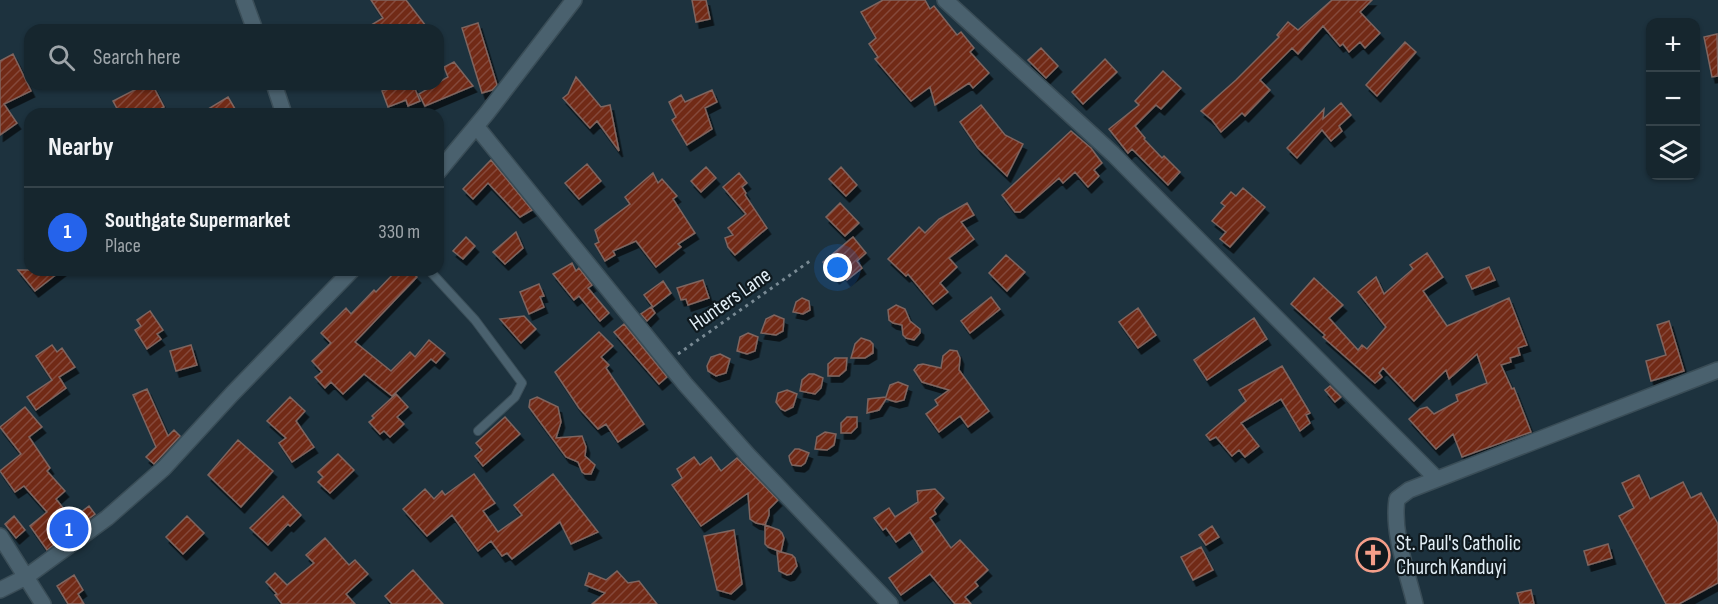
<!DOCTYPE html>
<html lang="en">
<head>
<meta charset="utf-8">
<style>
	:root { --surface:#16262e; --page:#1f2e36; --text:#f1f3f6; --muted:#9ea5aa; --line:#35434a; --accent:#2563eb }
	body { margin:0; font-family:"Sofia Sans Condensed",sans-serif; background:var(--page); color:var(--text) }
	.controls { position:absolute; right:18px; top:18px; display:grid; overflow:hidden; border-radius:12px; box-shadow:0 2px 4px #0004 }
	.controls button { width:54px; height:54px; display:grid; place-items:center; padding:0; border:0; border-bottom:2px solid var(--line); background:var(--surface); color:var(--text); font:30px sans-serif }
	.you { position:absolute; left:838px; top:268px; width:21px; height:21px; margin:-15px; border:4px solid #fff; border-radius:50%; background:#1a73e8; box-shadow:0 0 0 9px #1a73e833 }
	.badge { display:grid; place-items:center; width:39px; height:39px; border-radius:50%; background:var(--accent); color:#fff; font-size:20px; font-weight:700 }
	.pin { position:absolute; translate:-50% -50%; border:3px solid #fff; box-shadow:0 2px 6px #0006 }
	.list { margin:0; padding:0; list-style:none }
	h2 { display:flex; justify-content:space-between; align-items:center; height:78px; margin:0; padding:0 24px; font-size:26px }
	h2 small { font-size:20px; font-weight:400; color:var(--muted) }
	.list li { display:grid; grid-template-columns:39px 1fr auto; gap:18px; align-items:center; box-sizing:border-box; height:90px; padding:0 24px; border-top:2px solid var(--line) }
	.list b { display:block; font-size:22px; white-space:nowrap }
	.list p { margin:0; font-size:20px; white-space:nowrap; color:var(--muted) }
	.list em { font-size:20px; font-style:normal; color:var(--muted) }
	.icon { flex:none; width:33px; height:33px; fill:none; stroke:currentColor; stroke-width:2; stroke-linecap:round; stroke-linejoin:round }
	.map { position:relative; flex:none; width:1718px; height:604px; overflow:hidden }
	.search { position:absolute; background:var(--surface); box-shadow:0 2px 4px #0004; left:24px; top:24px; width:420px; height:66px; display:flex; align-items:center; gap:15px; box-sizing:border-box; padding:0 21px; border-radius:18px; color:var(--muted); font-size:22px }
	.panel { position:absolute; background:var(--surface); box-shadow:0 2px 4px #0004; left:24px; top:108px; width:420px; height:168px; border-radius:18px }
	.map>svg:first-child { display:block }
	.building { fill:url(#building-hatch); stroke:#7f655f; stroke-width:1.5; filter:url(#shadow) }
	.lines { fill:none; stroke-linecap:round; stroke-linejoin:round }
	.service-casing { stroke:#3a4d57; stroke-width:10 }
	.minor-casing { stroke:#3a4d57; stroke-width:18 }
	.path { stroke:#798a94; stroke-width:3; stroke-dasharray:3 4.5; stroke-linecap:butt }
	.service { stroke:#4a616e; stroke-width:8 }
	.minor { stroke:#4a616e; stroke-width:15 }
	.labels { text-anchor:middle; stroke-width:4.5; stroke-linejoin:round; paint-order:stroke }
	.street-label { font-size:21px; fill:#e1eef6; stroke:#0f191e }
	.poi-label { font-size:21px; fill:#e1eef6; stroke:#0f191e; text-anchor:start }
</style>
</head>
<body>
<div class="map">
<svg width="1718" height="604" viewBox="0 0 1718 604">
	<defs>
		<pattern id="building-hatch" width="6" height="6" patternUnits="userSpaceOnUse" patternTransform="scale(1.5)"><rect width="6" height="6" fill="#712919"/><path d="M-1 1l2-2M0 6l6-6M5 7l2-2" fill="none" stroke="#85483b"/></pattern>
		<filter id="shadow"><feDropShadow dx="3.5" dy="6" stdDeviation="0" flood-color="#0009"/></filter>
	</defs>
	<rect width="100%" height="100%" fill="#1d323e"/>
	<!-- building -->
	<path class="building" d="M371,0H406L429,30H363L383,18Z
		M692,0H706L710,19L696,22Z
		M883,0H925L930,9L934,6L957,35L961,32L974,48L970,52L989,73L973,88L969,83L935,105L930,87L911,101L875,59L878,57L869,44L876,38L861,12Z
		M1332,0H1372L1360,12L1380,33L1365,48L1360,42L1349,52L1343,44L1340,46L1323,26L1298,54L1292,48L1260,80L1270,90L1245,116L1242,113L1221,132L1212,120L1201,111L1236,80L1279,37L1277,35L1288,22L1298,30Z
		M478,23L497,85L492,90L482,93L462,28Z
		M1717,34L1718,76L1712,77L1704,37Z
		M1405,42L1416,52L1377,96L1366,85Z
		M1041,48L1058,66L1046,78L1028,60Z
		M13,54L31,91L4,104L17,123L0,135V61Z
		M1105,59L1117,72L1083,104L1072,92Z
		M454,62L473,86L425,106L419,94L448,77L444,67Z
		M1163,71L1181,88L1161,109L1156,105L1135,126L1145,138L1144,139L1162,158L1164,156L1180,172L1168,185L1132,149L1128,153L1109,129L1139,105L1135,101Z
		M576,77L601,107L610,105L619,151L597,121L590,128L563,98L568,94Z
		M146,84H152L164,107L151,114H120L113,101Z
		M402,84H413L420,101L408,106L406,100L388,107L382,91Z
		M712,90L717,102L705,108L712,129L687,145L672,120L676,117L669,102L681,95L685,102Z
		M228,97L238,114H200Z
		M1341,103L1351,115L1339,126L1342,131L1331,141L1322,130L1297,158L1287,148L1324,109L1323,119Z
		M981,105L1005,135L1023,144L1007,176L978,148L960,122Z
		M1071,131L1091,148L1102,163L1094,170L1099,176L1088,187L1075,172L1063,183L1059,178L1020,212H1015L1002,195Z
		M491,160L532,210L520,217L488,183L473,199L463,189Z
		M587,164L601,181L579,199L565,183Z
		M706,167L716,178L701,192L691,181Z
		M841,167L857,185L846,196L829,179Z
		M653,173L658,183L662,179L677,196L673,199L695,233L678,244L681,247L656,267L636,241L613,251L615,255L605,261L595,244L599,242L595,230L630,204L625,197Z
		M739,173L747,183L742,187L746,193L745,195L767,228L735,255L728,247L725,238L733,235L728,228L746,214L723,187Z
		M1243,188L1265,207L1230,247L1220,239L1226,232L1212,221L1225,206L1221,203L1231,192L1236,196Z
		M840,203L859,223L845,236L826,217Z
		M967,203L974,215L961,222L974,239L949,258L957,267L940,283L948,292L933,304L908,274L906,276L888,259L919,227L925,233L939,219Z
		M516,232L523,248L505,264L493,252Z
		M466,237L475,246L463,259L453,251Z
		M853,237L866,253L857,261L862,268L847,280L842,273L836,278L823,262Z
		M1427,253L1443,277L1423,291L1447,326L1509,298L1527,345L1518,348L1520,355L1510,358L1511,362L1501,365L1512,389L1514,388L1531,432L1462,457L1453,434L1436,449L1409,419L1420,409L1427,407L1434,414L1458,401L1456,395L1487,383L1477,354L1449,379L1446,370L1414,401L1383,368L1379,373L1382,377L1375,383L1323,337L1325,335L1291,304L1314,278L1343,305L1329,318L1358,350L1362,345L1367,349L1386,327L1358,292L1376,277L1384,294L1413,269L1410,265Z
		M1006,255L1025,272L1007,291L989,273Z
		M572,263L576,271L579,268L592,285L588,288L609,313L600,321L579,296L574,300L553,274Z
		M1489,267L1495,280L1472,289L1466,276Z
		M18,270H62L35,291Z
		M397,270H410L417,277L355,342L391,371L410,352L415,357L429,340L445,353L436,363L431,359L392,396L364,374L343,394L331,382L325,388L315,377L322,372L312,361L331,343L321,333L346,308L351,314L374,290L376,292Z
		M703,280L709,298L688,305L686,299L681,300L677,288Z
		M663,281L671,293L653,307L644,295Z
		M539,284L544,296L540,297L544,307L529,314L520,292Z
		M991,297L1000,309L970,333L961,321Z
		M802,298L809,301L810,310L803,314L793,312L796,302Z
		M896,305L905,309L910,321L920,329V333L914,340L906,338L903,335L902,325L893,323L889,320L888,310Z
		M651,307L655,313L647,321L641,314Z
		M1138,308L1156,335L1138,348L1119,322Z
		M150,311L163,330L157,334L161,339L147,349L135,330L141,326L137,320Z
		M774,315L784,319L783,331L776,335L761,333L766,319Z
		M524,316L536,329L521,343L500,319Z
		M1254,318L1267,339L1207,380L1194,360Z
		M1669,321L1684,371L1651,381L1646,361L1666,355L1657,325Z
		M624,324L667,377L659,384L614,332Z
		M599,332L613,346L601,357L609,365L606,368L644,424L618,442L606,424L598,429L579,408L555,372Z
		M748,333L758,337L755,351L747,354L737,351L740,337Z
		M861,338L870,341L873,344V353L865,358H851L855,344Z
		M52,345L57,352L62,348L75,367L59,377L66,388L36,410L27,397L52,380L36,356Z
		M191,345L197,365L176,371L170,351Z
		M950,350L957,351L960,358L959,370L989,411L968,427L960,416L939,432L926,414L938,405L935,400L949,390L922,382L914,370L918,365L923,364L941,368L943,356Z
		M720,354L730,359L726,373L716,376L708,371L707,366L711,357Z
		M835,358H847L846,370L839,376H828V364Z
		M1282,366L1310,413L1306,415L1310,423L1300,431L1281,399L1241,423L1259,446L1245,457L1239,450L1232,456L1216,437L1210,440L1206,435L1246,401L1239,390Z
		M809,374H814L823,378L821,388L815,394L800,391L802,380Z
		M898,382L908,386L904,400L896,402L886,399L879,410L867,413L868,399L886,397L890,385Z
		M1330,386L1341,397L1335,402L1325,390Z
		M147,389L168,436L174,430L180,436L154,464L146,457L156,447L133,395Z
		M787,390L797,394L793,407L785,411L781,409L776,402L778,393Z
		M396,394L408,407L397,417L404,424L390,437L384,431L380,434L369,422L374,418L372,416Z
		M290,397L305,411L296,421L314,447L292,462L279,443L286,438L267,421Z
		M537,397L558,407L561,422L556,438L582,436L586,447L585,456L595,465L591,474H585L582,472L578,462L566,457L529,407L530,400Z
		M25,407L42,427L29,437L50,468L47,471L65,491L56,499L72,519L89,506L95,514L47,550L30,526L47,512L24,486L15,492L0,471L21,454L0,427Z
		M505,417L520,434L483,466L475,456L482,450L476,443Z
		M847,417H857V427L851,433H841V423Z
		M825,432L836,434L834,445L827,450L815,449L817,437Z
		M238,440L273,471L241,507L208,475Z
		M795,449H799L809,453L805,463L801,466L792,465L790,461L789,456Z
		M338,454L354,470L330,493L318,482L323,477L318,472Z
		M694,457L700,465L711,457L721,471L737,458L778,500L769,509V515L765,525L756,523L750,519L748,493L701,526L672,485L682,478L677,469Z
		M474,474L495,503L483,511L498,532L522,515L514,505L553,474L598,532L571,544L560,522L512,559L507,553L502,556L491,541L478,551L452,515L427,536L403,509L425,489L434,499L442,491L445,495Z
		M1639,475L1650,499L1683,482L1691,498L1701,493L1718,524V583L1679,604H1666L1619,516L1634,508L1622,483Z
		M935,489L944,498L934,510L936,514L930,518L951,548L960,540L988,570L975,582L978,586L965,597L971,604H955L930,574L901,595L889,578L923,552L910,532L896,542L886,528L883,530L874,518L889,508L895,517L918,502L917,491Z
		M283,496L301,515L290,526L288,524L268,545L250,528Z
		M14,516L25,530L16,538L5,524Z
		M187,516L204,533L183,554L166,537Z
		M765,525L779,530L782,533L784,538L781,552L768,547L765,544Z
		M1212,526L1219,537L1206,545L1199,535Z
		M734,530L742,584L731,594L717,590L704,536Z
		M325,538L349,565L355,560L368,574L346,594L355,604H282L275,595L277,594L266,582L275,573L287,585L314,563L306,555Z
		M1608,544L1612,558L1588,565L1584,551Z
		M1201,547L1213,570L1193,580L1181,557Z
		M777,551L792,555L795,558L797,566L791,574L787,575L779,571Z
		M413,570L443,604H392L385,596Z
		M617,571L628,583L639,581L657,604H592L605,593L585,585L589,573L606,580Z
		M74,575L83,590L78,594L84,604H68L57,586Z
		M1531,590L1534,604H1520L1517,593Z"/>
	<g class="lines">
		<defs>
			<path id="service" d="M429,270L475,320L522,383L515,397L478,431"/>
			<path id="minor" d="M244,0L255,30
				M945,0L1113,154L1436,478
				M274,84L284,114
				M476,126L685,384L747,454L890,604
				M438,172L487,113L574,0
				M0,536L43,604
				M0,590L26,577L107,518L164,468L232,394L352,270
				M1415,604C1407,571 1392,533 1397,499L1409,490L1718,370"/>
		</defs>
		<!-- service casing -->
		<use href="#service" class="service-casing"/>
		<!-- minor casing -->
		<use href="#minor" class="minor-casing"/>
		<!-- path -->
		<path class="path" d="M678,354L810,261"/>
		<!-- service -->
		<use href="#service" class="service"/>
		<!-- minor -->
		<use href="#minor" class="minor"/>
	</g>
	<!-- icons -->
	<defs>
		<symbol id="church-ring" viewBox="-11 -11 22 22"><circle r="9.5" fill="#0f191e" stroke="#f49e89" stroke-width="1.5"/><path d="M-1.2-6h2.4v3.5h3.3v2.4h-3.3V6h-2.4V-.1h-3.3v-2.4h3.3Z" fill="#f49e89"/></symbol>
	</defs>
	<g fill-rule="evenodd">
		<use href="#church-ring" x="1354" y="536" width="38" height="38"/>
	</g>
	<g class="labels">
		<!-- street labels -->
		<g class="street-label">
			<text transform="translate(730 299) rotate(-35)" y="7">Hunters Lane</text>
		</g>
		<!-- poi labels -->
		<g class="poi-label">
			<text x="1396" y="550">St. Paul's Catholic<tspan x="1396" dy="24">Church Kanduyi</tspan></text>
		</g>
	</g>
</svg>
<div class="controls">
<button>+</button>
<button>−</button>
<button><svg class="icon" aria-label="layers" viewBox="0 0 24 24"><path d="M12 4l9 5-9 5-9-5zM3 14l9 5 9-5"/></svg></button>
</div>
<div class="you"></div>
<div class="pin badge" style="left:69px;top:529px">1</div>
<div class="search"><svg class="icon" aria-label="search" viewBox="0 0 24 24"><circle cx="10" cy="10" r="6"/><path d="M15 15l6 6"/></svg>Search here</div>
<section class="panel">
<h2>Nearby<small></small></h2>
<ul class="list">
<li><span class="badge">1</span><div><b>Southgate Supermarket</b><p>Place</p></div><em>330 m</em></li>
</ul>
</section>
</div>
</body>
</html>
